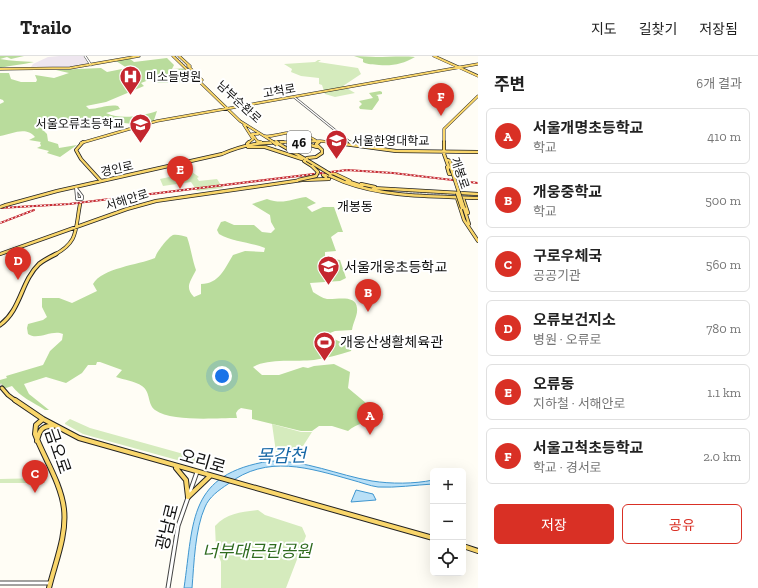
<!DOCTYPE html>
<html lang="ko">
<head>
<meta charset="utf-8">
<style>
	:root { --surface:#fff; --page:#f6f6f6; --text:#222; --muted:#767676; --line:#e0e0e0; --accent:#d93025 }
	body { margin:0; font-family:"Zilla Slab","Noto Sans KR",serif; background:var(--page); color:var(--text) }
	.controls { position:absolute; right:12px; bottom:12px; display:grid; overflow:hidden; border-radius:6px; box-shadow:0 4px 16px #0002 }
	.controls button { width:36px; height:36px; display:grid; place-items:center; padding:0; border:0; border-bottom:1px solid var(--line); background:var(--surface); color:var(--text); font:20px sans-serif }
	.you { position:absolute; left:222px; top:320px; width:14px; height:14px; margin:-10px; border:3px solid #fff; border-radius:50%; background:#1a73e8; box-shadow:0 0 0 6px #1a73e833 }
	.badge { display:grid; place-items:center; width:26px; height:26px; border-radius:50%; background:var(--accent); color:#fff; font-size:13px; font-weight:700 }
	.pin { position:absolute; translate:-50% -33px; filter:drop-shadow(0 1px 2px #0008) }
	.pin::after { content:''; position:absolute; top:21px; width:14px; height:12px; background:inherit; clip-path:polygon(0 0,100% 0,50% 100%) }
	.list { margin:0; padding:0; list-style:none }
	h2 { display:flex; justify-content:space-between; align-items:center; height:52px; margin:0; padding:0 16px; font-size:17px }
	h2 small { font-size:13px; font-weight:400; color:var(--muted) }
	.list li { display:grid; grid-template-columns:26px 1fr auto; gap:12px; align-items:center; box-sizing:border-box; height:56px; margin:0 8px 8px; padding:0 8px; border:1px solid var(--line); border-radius:6px }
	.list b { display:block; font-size:15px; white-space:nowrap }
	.list p { margin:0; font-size:13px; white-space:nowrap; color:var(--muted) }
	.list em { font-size:13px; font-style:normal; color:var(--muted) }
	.actions { display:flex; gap:8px; padding:12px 16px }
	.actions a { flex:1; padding:9px 0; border:1px solid var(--accent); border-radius:6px; text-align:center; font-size:14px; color:var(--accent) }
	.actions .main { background:var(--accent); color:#fff }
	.icon { flex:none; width:22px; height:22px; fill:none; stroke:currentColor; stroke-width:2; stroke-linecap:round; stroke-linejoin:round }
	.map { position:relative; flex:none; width:478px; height:532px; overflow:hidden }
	header { display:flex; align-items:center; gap:24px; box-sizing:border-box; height:56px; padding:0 20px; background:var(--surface); border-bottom:1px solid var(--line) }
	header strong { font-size:19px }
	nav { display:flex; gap:22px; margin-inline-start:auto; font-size:14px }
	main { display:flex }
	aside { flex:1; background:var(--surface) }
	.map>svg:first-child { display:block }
	.industrial { fill:#eee6ef }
	.green { fill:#d5ebbd }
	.forest { fill:#b9dc9c }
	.water { fill:#b9e0f7; stroke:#3f96cf }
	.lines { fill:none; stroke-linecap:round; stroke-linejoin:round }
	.major-tunnel-far2 { stroke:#dbdad3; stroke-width:2; stroke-dasharray:2 1; stroke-linecap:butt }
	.major-tunnel-far1 { stroke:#dbdad3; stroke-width:2.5; stroke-dasharray:2.5 1; stroke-linecap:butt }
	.major-tunnel { stroke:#dbdad3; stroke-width:3; stroke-dasharray:3 1.5; stroke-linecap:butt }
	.minor-far2-casing { stroke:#444; stroke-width:2.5 }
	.minor-far1-casing { stroke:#444; stroke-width:3.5 }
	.minor-casing { stroke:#444; stroke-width:5 }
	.major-far3-casing { stroke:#222; stroke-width:3 }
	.major-far2-casing { stroke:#222; stroke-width:4 }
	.major-far1-casing { stroke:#222; stroke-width:5 }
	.major-casing { stroke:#222; stroke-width:6 }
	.minor-far2 { stroke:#fff; stroke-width:1.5 }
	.minor-far1 { stroke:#fff; stroke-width:2 }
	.minor { stroke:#fff; stroke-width:3 }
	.major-far3 { stroke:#f9d66b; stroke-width:2 }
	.major-far2 { stroke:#f9d66b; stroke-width:2.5 }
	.major-far1 { stroke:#f9d66b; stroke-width:3 }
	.major { stroke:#f9d66b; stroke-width:4 }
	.rail-casing { stroke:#c4262e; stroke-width:2 }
	.rail { stroke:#fff; stroke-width:1; stroke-dasharray:2; stroke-linecap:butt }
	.major-bridge-far1-casing { stroke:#222; stroke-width:3; stroke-linecap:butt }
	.major-bridge-casing { stroke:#222; stroke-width:4; stroke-linecap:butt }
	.major-bridge-far1 { stroke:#f9d66b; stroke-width:2 }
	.major-bridge { stroke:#f9d66b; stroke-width:2.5 }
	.labels { text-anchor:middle; stroke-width:4; stroke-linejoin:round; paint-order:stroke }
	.far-poi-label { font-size:12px; fill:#111; stroke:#fff; text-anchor:start }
	.far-street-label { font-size:12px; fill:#111; stroke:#fff }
	.shield { fill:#fff; stroke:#585858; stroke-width:1 }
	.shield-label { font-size:13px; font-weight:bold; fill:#111 }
	.far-quarter-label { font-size:13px; fill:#111; stroke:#fff }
	.poi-label { font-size:14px; fill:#111; stroke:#fff; text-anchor:start }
	.near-street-label { font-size:17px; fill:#111; stroke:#fff }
	.near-park-label { font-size:17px; font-style:italic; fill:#2f6b1f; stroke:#fff }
	.near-water-label { font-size:18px; font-style:italic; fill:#1768a6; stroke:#fff }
</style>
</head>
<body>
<header>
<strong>Trailo</strong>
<nav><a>지도</a><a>길찾기</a><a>저장됨</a></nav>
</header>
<main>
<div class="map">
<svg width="478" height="532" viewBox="0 0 478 532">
	<rect width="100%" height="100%" fill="#fffdf5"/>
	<!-- industrial -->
	<path class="industrial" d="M59,0H83L89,9L70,11H31L33,8L48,1Z"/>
	<!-- green -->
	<path class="green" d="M318,4H321L318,6L358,12L361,18L343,30L355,37L335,41L325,38L322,29L319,28V22L301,20L291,16L292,13L284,8L315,6Z
		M192,116L199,121L197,122L199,125L217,123L223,132L197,135L191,126L163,130L160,123Z
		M70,363L90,372L198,402L195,409L83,378L65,368V367Z
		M272,368L301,376H312L303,390H299L295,396H276Z
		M42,422L45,427H0V423Z
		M258,454L265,459L302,471L306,480L286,532H221V506L216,492L215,470C227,457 241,456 258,454Z"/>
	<!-- forest -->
	<path class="forest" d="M0,0H24L11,3L7,1L0,3C11,5 22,5 34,6C22,9 11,9 0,12Z
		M354,0C361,0 369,1 376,1C388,1 403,0 415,1C403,8 393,10 379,9C373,8 368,9 363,6V3Z
		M129,2L134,6L167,2L174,9L172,13C180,13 187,10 190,19L187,23L189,25L184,26L158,27L154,22L141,27L144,30L106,46L86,50L89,53C99,53 108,48 118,50L120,53L106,57C121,64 142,60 157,55L154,64L157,65L141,69L116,66L97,70L81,67L45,73L44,75L47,78L48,85L58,88L59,92L77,89L60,101L47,97L49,95L37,92L41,90L40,87L41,86L29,84L35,81C26,70 12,78 0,80V48L4,46L3,44L0,43V17H9L11,23L21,26H36L37,24L35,19L54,22L69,17L56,14L101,12L107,16L127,12L116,5Z
		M380,35L382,36V38L376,39L378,40L379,44L372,54L360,53L359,51L362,48L359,45L373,42L369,37Z
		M306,141L316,147L307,151L312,156L323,151H334L343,176H338L331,181L336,195L325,196V202L340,204L346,222L340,225L310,227L313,236C318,239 322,242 327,243C336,244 356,238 357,252C358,259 353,266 352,274L335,275L325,279L352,291L351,295C339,299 327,302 314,304C297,306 268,302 253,311L262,319H279L303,311L308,312L314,310L334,308L350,316L348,332L372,352L384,358L382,360L374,359C368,368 356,367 348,375L332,370H319L312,375H301L252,363V354L241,352L238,354L236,357L237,362C215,362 172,366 155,354C147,348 151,336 142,330C135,325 124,324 116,321L122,314L100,306H97L96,309H88L82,317L66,327L46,321L24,328L29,338L49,354H45C33,346 20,341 12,330L0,334V324L7,322L6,320L43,309L50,295L62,284L63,278C52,273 38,285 28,278L27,272L28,268L43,264L47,261L42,251V242H59L72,247L97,235L93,228C102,212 138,209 155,202C156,197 168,181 173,179C177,178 183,180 187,181C191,192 192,203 196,214C191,225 184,231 194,241L201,238V228C219,228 225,212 233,199L245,195L264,196L265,192C250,186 233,186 219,178L217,174L221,166L225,165L234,169H254L262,176L271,177L275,173L271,166L270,159L252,148L267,143C283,149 291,143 306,141Z"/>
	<!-- water -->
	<path class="water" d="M270,405C306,404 337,419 372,425C391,428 414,428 433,424V428C415,429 396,432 378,431C370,430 360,426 352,424C309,412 267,398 228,428C219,434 209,441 205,451C195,473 194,508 192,532H184C194,464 188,418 270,405Z
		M356,434L373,438L376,444L351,446Z"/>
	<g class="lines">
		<!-- major-tunnel-far2 -->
		<path class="major-tunnel-far2" d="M175,0L186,10"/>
		<!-- major-tunnel-far1 -->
		<path class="major-tunnel-far1" d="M406,136L478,140"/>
		<!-- major-tunnel -->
		<path class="major-tunnel" d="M0,328L2,332"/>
		<defs>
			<path id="minor-far2" d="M85,0L91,9
				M294,41L351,87"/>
			<path id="minor-far1" d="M350,86L353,89
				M76,132L82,140V143H77Z"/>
			<path id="minor" d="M0,527H50
				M168,532L178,470L197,416"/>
			<path id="major-far3" d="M173,0L240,65L272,85
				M179,0L190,10
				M434,0L478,20
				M188,10L202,24
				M0,13L70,12L139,0
				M244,69L253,83L248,87
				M258,78H252L257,85L261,86
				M265,80C271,81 275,79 281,78C294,75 304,77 315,84
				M81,87L157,65L478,8
				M257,87L320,85L337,87
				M317,87L319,86
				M444,87V73L478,40"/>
			<path id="major-far2" d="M83,86L76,94L81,103L101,125
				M329,86L396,95L478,96
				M444,86V98L449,112
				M304,87L317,91
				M247,88L249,86
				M279,88L307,104V102L316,101L322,97V94L316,88L319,86
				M248,91H265L302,103
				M304,105L312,110
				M447,111L449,118H453L450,105L448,104
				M328,119L344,126
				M326,121L323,119L333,117L350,125
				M347,125L362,130
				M344,126C387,142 433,140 478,142
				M361,128L375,131
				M373,132L478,138
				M457,142L464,164L478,185
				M463,142L468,157
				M6,149L57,135L222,98C245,88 258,87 283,86
				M464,152L469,168
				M0,198L127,153L156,145L302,124L329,123
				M54,199C79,186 75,174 80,148"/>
			<path id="major-far1" d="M0,269C21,254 21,225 39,208C44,204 50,201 56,198
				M2,332L8,339L16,345"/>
			<path id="major" d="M15,344L43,363L79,382L433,482
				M43,363L36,369L35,378C44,402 61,427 64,453C67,479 55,507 49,532
				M37,385C39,375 42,369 53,370
				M176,412L186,424L188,441
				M188,441L210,420
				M463,490L478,495"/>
		</defs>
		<!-- minor-far2 casing -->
		<use href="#minor-far2" class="minor-far2-casing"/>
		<!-- minor-far1 casing -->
		<use href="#minor-far1" class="minor-far1-casing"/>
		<!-- minor casing -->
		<use href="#minor" class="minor-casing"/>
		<!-- major-far3 casing -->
		<use href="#major-far3" class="major-far3-casing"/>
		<!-- major-far2 casing -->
		<use href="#major-far2" class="major-far2-casing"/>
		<!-- major-far1 casing -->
		<use href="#major-far1" class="major-far1-casing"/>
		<!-- major casing -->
		<use href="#major" class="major-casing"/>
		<!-- minor-far2 -->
		<use href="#minor-far2" class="minor-far2"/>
		<!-- minor-far1 -->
		<use href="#minor-far1" class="minor-far1"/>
		<!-- minor -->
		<use href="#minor" class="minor"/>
		<!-- major-far3 -->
		<use href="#major-far3" class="major-far3"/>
		<!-- major-far2 -->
		<use href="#major-far2" class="major-far2"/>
		<!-- major-far1 -->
		<use href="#major-far1" class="major-far1"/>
		<!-- major -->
		<use href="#major" class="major"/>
		<defs>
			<path id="rail" d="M0,152L69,148L347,114L393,117L478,127
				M0,167L34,154"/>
		</defs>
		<!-- rail casing -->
		<use href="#rail" class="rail-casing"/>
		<!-- rail -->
		<use href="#rail" class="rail"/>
		<defs>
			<path id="major-bridge-far1" d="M272,85L275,87
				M276,85L278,87"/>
			<path id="major-bridge" d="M273,86L277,89
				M277,86L279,88
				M307,104L330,118
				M451,112L464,152
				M298,124L316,120L318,116L312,110
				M457,137L462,152
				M0,151L6,149"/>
		</defs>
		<!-- major-bridge-far1 casing -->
		<use href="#major-bridge-far1" class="major-bridge-far1-casing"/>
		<!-- major-bridge casing -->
		<use href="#major-bridge" class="major-bridge-casing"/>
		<!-- major-bridge-far1 -->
		<use href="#major-bridge-far1" class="major-bridge-far1"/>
		<!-- major-bridge -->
		<use href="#major-bridge" class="major-bridge"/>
	</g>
	<!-- icons -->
	<defs>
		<symbol id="hospital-pin" viewBox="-11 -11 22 30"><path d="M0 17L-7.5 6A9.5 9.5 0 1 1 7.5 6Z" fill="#c4262e" stroke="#fff"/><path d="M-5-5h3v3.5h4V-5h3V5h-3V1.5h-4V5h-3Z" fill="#fff"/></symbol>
		<symbol id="school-pin" viewBox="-11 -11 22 30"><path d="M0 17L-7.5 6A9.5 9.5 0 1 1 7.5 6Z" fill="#c4262e" stroke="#fff"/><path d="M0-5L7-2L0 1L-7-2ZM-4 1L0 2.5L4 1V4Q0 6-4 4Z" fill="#fff"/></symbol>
		<symbol id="university-pin" viewBox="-11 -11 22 30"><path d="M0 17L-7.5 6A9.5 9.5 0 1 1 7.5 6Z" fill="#c4262e" stroke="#fff"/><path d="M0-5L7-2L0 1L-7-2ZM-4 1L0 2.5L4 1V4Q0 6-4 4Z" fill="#fff"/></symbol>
		<symbol id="stadium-pin" viewBox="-11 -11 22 30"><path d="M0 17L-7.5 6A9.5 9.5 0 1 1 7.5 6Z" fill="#c4262e" stroke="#fff"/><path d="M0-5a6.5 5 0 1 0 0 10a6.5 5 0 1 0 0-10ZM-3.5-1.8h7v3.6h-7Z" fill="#fff"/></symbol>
	</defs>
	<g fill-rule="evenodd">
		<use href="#hospital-pin" x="118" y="8" width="25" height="34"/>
		<use href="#school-pin" x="128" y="56" width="25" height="34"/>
		<use href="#university-pin" x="324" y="72" width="25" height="34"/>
		<use href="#school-pin" x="316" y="198" width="25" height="34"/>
		<use href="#stadium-pin" x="312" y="274" width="25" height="34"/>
	</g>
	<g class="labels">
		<!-- far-poi labels -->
		<g class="far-poi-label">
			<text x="146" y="25">미소들병원</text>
			<text x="124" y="72" text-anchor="end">서울오류초등학교</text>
			<text x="352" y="89">서울한영대학교</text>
		</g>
		<!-- far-street labels -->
		<g class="far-street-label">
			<text transform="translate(279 35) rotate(-10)" y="4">고척로</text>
			<text transform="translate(239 46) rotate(43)" y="4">남부순환로</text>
			<text transform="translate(117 113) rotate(-13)" y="4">경인로</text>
			<text transform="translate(460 117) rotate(71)" y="4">개봉로</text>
			<text transform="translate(127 144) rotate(-17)" y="4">서해안로</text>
		</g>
		<!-- shield labels -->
		<rect class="shield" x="287" y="75" width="24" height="22" rx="3"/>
		<g class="shield-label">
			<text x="299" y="91">46</text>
		</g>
		<!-- far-quarter labels -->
		<g class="far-quarter-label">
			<text x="355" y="155">개봉동</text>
		</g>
		<!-- poi labels -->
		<g class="poi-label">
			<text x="344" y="216">서울개웅초등학교</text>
			<text x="340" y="291">개웅산생활체육관</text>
		</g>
		<!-- near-street labels -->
		<g class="near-street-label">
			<text transform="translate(58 395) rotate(71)" y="6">금오로</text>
			<text transform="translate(203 405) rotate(16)" y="6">오리로</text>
			<text transform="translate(167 471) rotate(-76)" y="6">광남로</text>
		</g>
		<!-- near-park labels -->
		<g class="near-park-label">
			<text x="257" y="501">너부대근린공원</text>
		</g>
		<!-- near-water labels -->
		<g class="near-water-label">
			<text transform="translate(281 400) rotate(-1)" y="6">목감천</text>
		</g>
	</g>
</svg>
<div class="controls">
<button>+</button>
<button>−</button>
<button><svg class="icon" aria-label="locate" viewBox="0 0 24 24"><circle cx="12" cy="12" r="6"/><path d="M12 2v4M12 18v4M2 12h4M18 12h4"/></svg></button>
</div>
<div class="you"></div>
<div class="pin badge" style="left:370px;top:379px">A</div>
<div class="pin badge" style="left:368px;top:256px">B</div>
<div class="pin badge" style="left:35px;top:437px">C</div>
<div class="pin badge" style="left:18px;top:224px">D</div>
<div class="pin badge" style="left:180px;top:133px">E</div>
<div class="pin badge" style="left:441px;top:60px">F</div>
</div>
<aside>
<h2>주변<small>6개 결과</small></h2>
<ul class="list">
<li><span class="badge">A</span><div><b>서울개명초등학교</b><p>학교</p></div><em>410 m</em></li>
<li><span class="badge">B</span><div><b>개웅중학교</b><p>학교</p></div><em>500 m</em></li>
<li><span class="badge">C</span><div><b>구로우체국</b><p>공공기관</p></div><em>560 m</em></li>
<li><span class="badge">D</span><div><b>오류보건지소</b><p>병원 · 오류로</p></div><em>780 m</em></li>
<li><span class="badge">E</span><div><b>오류동</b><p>지하철 · 서해안로</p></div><em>1.1 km</em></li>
<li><span class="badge">F</span><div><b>서울고척초등학교</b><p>학교 · 경서로</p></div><em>2.0 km</em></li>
</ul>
<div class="actions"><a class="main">저장</a><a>공유</a></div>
</aside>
</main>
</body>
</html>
